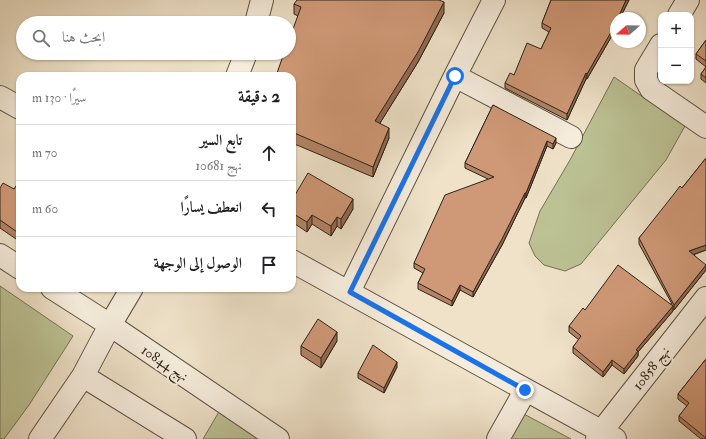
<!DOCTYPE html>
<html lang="ar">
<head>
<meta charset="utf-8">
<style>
	:root { --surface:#fff; --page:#f2f2f2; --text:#202124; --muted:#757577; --line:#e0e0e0 }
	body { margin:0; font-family:"IM FELL Double Pica",Amiri,serif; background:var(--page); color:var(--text); direction:rtl }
	.controls { position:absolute; right:12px; top:12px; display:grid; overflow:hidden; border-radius:8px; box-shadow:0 1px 3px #0004 }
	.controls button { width:36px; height:36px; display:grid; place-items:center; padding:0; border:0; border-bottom:1px solid var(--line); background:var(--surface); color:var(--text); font:20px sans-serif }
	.compass { position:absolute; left:610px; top:12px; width:36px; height:36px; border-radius:50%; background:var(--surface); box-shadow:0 1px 3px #0004; rotate:250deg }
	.stop { position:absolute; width:12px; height:12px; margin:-9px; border:3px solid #1a73e8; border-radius:50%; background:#fff }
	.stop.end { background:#1a73e8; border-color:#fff; box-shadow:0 1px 4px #0008 }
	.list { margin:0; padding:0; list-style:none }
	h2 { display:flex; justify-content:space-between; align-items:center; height:52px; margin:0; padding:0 16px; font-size:17px }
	h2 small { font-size:13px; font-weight:400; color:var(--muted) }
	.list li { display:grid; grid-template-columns:26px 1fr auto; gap:12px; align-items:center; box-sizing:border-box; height:56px; padding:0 16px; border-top:1px solid var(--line) }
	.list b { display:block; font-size:15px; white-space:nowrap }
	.list p { margin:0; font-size:13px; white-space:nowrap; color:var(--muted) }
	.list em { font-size:13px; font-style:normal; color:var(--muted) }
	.icon { flex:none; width:22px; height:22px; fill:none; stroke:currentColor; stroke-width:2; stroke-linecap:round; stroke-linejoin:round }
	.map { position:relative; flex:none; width:706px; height:439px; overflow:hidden; direction:ltr }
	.search { position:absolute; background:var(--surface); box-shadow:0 1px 3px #0004; left:16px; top:16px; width:280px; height:44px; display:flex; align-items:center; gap:10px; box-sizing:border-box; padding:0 14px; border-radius:22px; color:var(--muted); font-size:15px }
	.panel { position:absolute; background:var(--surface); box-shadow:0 1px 3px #0004; left:16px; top:72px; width:280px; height:220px; border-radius:12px; direction:rtl }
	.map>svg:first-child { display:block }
	.green { fill:#bcc294; stroke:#747255 }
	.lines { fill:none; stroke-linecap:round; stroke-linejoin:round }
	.minor-casing { stroke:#5e5243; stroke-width:24 }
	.minor { stroke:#f5ecdc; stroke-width:22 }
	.wall { fill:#b28365; stroke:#2d2216 }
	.shaded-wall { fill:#916a53; stroke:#2d2216 }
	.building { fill:#cf9876; stroke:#2d2216 }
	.route { stroke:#1a73e8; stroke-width:5 }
	.labels { text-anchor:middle; stroke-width:4; stroke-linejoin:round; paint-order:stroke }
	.street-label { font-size:14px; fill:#2d2216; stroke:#f5ecdc }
</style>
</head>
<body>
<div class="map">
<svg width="706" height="439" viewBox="0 0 706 439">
	<rect width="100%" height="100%" fill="#efe2c9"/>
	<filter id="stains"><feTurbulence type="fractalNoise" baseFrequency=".005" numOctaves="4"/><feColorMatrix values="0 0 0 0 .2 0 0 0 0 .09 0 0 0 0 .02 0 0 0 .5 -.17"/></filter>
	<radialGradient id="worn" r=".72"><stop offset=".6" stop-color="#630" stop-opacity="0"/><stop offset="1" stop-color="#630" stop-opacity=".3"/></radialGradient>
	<!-- green -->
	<path class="green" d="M614,77L685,126L666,160L581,264L565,271L544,265L535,256L529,243L540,211L570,160Z
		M0,286L73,336L29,405L4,439H0Z
		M220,410L260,439H203Z
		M520,412L571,439H504Z"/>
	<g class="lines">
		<defs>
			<path id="minor" d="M679,15L688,0
				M256,23L262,0
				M661,45L646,70V80L651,89L706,127
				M237,76L246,53
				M455,76L571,137
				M0,97L20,108
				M0,255L20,268
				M292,261L615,439
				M52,288L110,325L278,439
				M349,292L455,76L494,0
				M83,376L185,439
				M40,439L83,376L110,325L132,288
				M498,439L525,391
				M597,439L601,432L706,298"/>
		</defs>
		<!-- minor casing -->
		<use href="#minor" class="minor-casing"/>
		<!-- minor -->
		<use href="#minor" class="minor"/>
	</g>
	<!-- wall -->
	<path class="wall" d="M551,0H629L620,18H616V27L614,32L587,79H586L567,120L505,88V83L541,49L549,32L542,28V23Z
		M294,4L444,13L418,62L380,123L389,138L373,177L292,143V76L298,16L294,14Z
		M706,40V67L696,59V54Z
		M706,67V83L701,79V74Z
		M493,105L556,143L553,149L547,146L526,198H525L502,245L473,297L460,290L452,306L418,289V283L423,273L414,268V263L488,179L465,168V163Z
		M706,158V250L693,255L706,270L674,310L673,308V311L638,352V356L624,374L612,365L603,377L573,353V347L579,340L569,332V326L585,310L672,304L639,244V238L682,188Z
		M20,185V245L19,244V241L0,228V188L14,189Z
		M292,200L353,209L341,229L337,226L331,236L312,224L307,232L292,222Z
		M337,341L321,368L301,355V346Z
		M706,359V439H701L679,421V416L687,406L678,399V394Z
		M397,367L384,393L358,378V373Z"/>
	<!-- shaded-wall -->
	<path class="shaded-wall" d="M626,0H629L620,18H618Z
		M444,2V13L418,62L375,131V121Z
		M616,22V27L614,32L587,79V74Z
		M586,73V79L567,120V114Z
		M389,128V138L373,177V167Z
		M556,138V143L553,149V144Z
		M547,141V146L526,198V193Z
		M525,193V198L502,245L473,297V292Z
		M353,199V209L341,229V219Z
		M312,215V224L307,232V222Z
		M337,217V226L331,236V226Z
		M706,245V250L689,256V251Z
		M706,265V270L674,310V305Z
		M460,285V290L452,306V301Z
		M673,306V311L638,352V356L624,374V369L636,350Z
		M337,332V341L321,368V358Z
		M612,360V365L603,377V372Z
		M397,362V367L384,393V388Z"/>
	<!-- building -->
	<path class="building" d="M297,0H439L444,2L418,52L375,121L389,128L373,167L292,132V76H276L284,53H289V40L301,7L294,4Z
		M551,0H626L618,18H616V22L614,27L587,74L586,73L567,114L505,83L510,73L514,75L527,43L541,49L551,28L542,23Z
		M706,40V61L696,54Z
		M706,67V78L701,74Z
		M493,105L556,138L553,144L547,141L526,193H525L502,239L473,292L460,285L452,301L418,283L425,269L414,263L445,195L494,177L465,163Z
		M706,158V245L689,251L706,265L674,305L639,238L674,194L680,186L682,188Z
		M308,173L353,199L341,219L337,217L331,226L312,215L307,222L292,213V211L294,208L292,206V200Z
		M3,183L14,189L18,183L20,185V234L0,220V188Z
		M618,265L673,306L636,350L638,351L624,369L612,360L603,372L573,347L581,336L569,326L583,308L585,310Z
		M318,319L337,332L321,358L301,346Z
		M373,345L397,362L384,388L358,373Z
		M706,359V438L679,416L689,403L678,394Z"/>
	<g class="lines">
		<!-- route -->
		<path class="route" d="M455,76L350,292L525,390"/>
	</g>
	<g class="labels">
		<!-- street labels -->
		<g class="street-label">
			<text transform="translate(165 363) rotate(34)" y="5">نهج 10844</text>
			<text transform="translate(651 368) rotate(-52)" y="5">نهج 10858</text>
		</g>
	</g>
	<rect width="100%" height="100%" filter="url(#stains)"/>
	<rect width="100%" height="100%" fill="url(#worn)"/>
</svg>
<div class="controls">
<button>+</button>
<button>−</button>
</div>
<svg class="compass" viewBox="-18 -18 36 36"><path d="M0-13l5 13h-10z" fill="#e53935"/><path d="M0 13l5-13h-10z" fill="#757577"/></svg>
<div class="stop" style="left:455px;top:76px"></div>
<div class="stop end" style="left:525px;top:390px"></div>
<div class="search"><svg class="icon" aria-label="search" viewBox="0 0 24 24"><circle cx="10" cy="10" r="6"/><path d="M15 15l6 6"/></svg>ابحث هنا</div>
<section class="panel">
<h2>2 دقيقة<small>سيرًا · 130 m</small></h2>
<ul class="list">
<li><svg class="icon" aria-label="ahead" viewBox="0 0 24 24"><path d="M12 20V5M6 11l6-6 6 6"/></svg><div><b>تابع السير</b><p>نهج 10681</p></div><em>70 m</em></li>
<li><svg class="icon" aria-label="left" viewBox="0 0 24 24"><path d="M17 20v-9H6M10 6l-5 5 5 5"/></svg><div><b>انعطف يسارًا</b></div><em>60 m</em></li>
<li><svg class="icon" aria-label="arrive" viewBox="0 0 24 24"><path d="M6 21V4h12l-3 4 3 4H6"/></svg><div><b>الوصول إلى الوجهة</b></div></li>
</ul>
</section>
</div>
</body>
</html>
